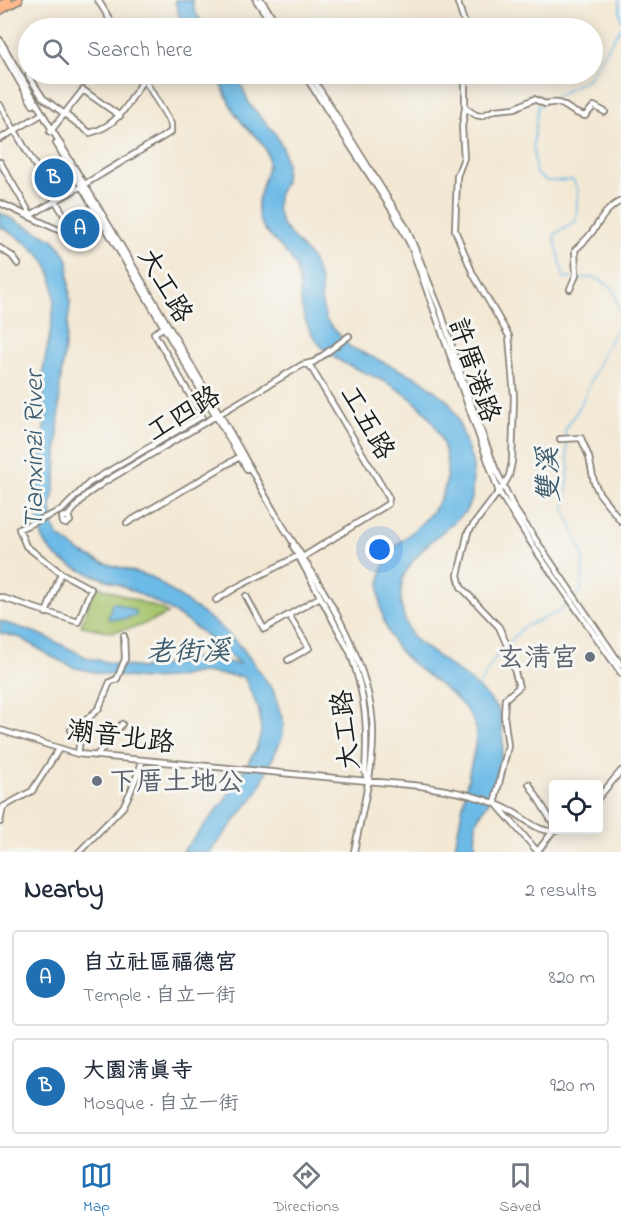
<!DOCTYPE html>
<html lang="en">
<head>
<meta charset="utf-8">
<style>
	:root { --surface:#fff; --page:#f2f2f3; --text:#1f2937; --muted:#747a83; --line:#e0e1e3; --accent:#1f6fb2 }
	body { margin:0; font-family:"Indie Flower","LXGW WenKai TC",sans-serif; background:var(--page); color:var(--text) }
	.controls { position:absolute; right:18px; bottom:18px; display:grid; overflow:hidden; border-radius:6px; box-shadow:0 3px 15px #0003 }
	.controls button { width:54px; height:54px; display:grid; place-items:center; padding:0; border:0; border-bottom:2px solid var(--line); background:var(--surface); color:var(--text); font:30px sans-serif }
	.you { position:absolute; left:380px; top:550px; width:21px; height:21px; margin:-15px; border:4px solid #fff; border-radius:50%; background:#1a73e8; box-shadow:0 0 0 9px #1a73e833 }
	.badge { display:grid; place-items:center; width:39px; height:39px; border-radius:50%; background:var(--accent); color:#fff; font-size:20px; font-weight:700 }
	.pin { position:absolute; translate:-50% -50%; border:3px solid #fff; box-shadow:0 2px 6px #0006 }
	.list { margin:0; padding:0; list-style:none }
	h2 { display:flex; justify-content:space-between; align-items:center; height:78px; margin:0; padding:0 24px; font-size:26px }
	h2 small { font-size:20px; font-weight:400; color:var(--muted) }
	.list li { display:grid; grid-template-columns:39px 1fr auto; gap:18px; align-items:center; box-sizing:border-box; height:96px; margin:0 12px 12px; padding:0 12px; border:2px solid var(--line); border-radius:6px }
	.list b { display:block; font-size:22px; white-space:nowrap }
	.list p { margin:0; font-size:20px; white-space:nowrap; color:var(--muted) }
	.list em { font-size:20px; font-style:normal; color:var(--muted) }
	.icon { flex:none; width:33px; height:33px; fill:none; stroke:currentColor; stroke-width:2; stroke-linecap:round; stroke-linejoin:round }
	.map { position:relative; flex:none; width:621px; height:852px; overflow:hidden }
	.search { position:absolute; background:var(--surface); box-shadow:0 3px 15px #0003; left:18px; right:18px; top:18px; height:66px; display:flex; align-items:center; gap:15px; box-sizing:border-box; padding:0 21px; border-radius:33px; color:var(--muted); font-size:22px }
	.sheet { height:294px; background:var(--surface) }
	nav { display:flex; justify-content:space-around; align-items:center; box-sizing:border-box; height:84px; border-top:2px solid var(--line); background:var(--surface); font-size:16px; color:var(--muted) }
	nav a { display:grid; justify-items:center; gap:3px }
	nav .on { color:var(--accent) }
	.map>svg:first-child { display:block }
	.green { fill:#a4c36b; stroke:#607044; stroke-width:1.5 }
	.water { fill:#6cbae6; stroke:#446b81; stroke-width:1.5 }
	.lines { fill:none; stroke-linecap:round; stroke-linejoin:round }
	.stream { stroke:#6cbae6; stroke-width:1.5 }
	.minor-casing { stroke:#888278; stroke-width:8 }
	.major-casing { stroke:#888278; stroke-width:9 }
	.minor { stroke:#fff; stroke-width:4.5 }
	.major { stroke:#fcba8d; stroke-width:6 }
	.worship-dot { fill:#6b7280; stroke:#f6f6f2; stroke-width:2 }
	.labels { text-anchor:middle; stroke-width:6; stroke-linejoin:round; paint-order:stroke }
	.street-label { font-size:27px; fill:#1c1c1c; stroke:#f6f6f2 }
	.worship-label { font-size:27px; fill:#5b616d; stroke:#f6f6f2; text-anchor:end }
	.water-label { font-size:28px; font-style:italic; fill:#3c5b6d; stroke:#f6f6f2 }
</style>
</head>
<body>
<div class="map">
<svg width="621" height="852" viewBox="0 0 621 852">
	<rect width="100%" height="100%" fill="#f6f6f2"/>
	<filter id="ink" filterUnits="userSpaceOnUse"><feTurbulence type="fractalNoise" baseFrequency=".0167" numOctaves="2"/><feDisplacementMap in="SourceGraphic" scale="12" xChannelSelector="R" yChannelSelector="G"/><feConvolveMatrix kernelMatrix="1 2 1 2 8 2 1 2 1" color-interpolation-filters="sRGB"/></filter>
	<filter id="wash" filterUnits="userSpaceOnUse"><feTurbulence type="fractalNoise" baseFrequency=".008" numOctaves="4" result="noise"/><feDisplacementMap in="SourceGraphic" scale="24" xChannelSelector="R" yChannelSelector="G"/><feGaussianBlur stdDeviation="1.35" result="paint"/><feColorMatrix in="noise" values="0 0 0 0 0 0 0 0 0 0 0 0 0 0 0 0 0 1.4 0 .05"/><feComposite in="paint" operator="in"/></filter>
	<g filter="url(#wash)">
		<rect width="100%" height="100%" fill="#f3e8d4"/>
		<!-- green -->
		<path class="green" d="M95,585L163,610L168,614L137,627L112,632L81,626Z"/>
		<!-- water -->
		<path class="water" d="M175,0H192L195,12L206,28H186L179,16Z
			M218,74H236L250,105L275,133L283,148L286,164L285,181L278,196L277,209L282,225L311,258L317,272L321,283V301L326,320L350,347L420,379L449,402L457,417L473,464L472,499L465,512L426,546L412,562L403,577L401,590V605L405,621L413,638L468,679L488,697L499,711L502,724L503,749L491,798L476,821L475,852H454C459,826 464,799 469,773C472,759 477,745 476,731C473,702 424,676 405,657C395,647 388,634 384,621C378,601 377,579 386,560C391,549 402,541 411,533C440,508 454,486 444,447C434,411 405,390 373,376C354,368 334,361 320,345C307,330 301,313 300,293C299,283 299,275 295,266C286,246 260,235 258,212C255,192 273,170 267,153C263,140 248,131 240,120C230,107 223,90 218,74Z
			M0,213L53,239L62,249L68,260L70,305L60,386L56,480L51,506L53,525L58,536L80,552L101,562L152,577L220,626L243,649L273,690L284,724L282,738L256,794L210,852H182L223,803L256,750L261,732L259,710L244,677L201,672L173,678L144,679L104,674L75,668L50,656L21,638L0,633V621L40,634L88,658L126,666L141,668L178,663L198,658L240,664C216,643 191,622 163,606C146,597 128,588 110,581C89,573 60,566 47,546C25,514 45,450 45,412C45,401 41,390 42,380C45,347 63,299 48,267C40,250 17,236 0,227Z
			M114,602L135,611L137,615L124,619H108L112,603Z"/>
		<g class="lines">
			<!-- stream -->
			<path class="stream" d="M619,0L621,21
				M592,72L621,27
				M547,101L589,78L591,74
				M543,104L538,106L533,145L536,174L547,181L573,180L578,190L576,221L554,235L564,278H572
				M576,278H597L613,288L621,316
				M565,436V430L580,406L604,351L621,322
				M566,441L569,468L565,510L583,554L582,589L576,595
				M509,643L522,628L560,611L569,602
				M477,690L494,659L506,646"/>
		</g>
	</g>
	<g filter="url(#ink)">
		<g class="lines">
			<defs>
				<path id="minor" d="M98,0L115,28
					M256,0L275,28
					M261,0L280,28
					M457,0L466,28
					M0,40C52,132 107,221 160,312C188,360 216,407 243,455C254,475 265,496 276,515C312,574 357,634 370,703C380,752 363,804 354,852
					M0,48L33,105
					M304,74L392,210L411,246L499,492L539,555L621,673
					M310,74L407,229L441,312L467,393L495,468L514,508L621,665
					M465,74V108L462,127L464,158L457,176L455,230L473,274L509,336L514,397L512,462L509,476L503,486L468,532L458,575L461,587L499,627L509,650L519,687L505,699L504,715L508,746L496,796V804
					M28,75L43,98L90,133C120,125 129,102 144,78
					M0,105L72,229L65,233L0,203
					M465,108L476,115L481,116L495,110L515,108L534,99L545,104C567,99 564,111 585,116L594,106L605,112
					M50,132L83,90L120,116
					M0,139L42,114
					M56,143L247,469
					M0,162L28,210L29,216
					M29,216L85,184L171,132V124L141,74
					M0,248L12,256L18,264
					M570,289L576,275L575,250C580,245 585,241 589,236C600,223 604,209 621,201
					M560,439L581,438L589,457L594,482L599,493L621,521
					M68,516L70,521L66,524L63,523L62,517L68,516L86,495L106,481L302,365L314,362L349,336
					M127,523L241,456
					M293,546L350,652C366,698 368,725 365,773L368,781
					M303,557L388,504L389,498L309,364
					M246,596L264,629L320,597
					M0,597L78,622L91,589L61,573L26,546L19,529L62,510L89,483L202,416L154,333L163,328
					M216,600L237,587L298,556
					M46,613L61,573
					M288,660L309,648L289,615
					M0,730L78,754L421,786C453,791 484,796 513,812C528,820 540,835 559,830
					M71,730L82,724L99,708L110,682L117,679L125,659L124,636
					M78,754L82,724
					M97,755L122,724
					M529,784L554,825
					M598,798L621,771
					M498,806L538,852
					M0,822L3,807L32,791L59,749
					M79,852L123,807L130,793L143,760
					M537,852L553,831"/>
				<path id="major" d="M0,5L8,0
					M0,11L19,0"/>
			</defs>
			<!-- minor casing -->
			<use href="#minor" class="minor-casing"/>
			<!-- major casing -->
			<use href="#major" class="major-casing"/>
			<!-- minor -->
			<use href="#minor" class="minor"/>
			<!-- major -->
			<use href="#major" class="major"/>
		</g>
	</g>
	<!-- markers -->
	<g class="worship-dot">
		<circle cx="590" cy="657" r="6"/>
		<circle cx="97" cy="781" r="6"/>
	</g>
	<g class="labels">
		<!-- street labels -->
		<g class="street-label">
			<text transform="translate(166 285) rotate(60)" y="9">大工路</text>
			<text transform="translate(475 370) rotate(71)" y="9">許厝港路</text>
			<text transform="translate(183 413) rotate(-31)" y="9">工四路</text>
			<text transform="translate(368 422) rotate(60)" y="9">工五路</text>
			<text transform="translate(345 730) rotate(-96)" y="9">大工路</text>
			<text transform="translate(121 736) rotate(7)" y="9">潮音北路</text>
		</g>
		<!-- worship labels -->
		<g class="worship-label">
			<text x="578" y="666">玄清宮</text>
			<text x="109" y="790" text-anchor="start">下厝土地公</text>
		</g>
		<!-- water labels -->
		<g class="water-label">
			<text transform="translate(32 450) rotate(-90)" y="10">Tianxinzi River</text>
			<text transform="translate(547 475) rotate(-92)" y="10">雙溪</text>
			<text transform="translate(188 650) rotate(-1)" y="10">老街溪</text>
		</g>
	</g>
</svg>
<div class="controls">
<button><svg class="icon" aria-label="locate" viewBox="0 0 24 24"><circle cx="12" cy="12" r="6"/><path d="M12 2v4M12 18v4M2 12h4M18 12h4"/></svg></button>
</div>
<div class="you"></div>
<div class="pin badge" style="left:80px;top:229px">A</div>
<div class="pin badge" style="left:54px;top:178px">B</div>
<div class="search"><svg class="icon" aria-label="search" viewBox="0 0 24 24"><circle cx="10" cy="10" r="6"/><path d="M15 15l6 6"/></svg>Search here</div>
</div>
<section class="sheet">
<h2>Nearby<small>2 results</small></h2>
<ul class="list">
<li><span class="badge">A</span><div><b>自立社區福德宮</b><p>Temple · 自立一街</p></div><em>820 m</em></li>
<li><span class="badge">B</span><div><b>大園清真寺</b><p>Mosque · 自立一街</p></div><em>920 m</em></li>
</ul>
</section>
<nav>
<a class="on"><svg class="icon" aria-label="map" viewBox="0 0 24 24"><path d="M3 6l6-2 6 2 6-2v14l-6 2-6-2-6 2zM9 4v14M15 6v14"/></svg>Map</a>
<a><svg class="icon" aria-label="directions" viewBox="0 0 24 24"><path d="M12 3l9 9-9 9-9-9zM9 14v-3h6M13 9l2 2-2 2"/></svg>Directions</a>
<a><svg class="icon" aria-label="saved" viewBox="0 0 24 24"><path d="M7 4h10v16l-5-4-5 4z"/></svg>Saved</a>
</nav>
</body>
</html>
